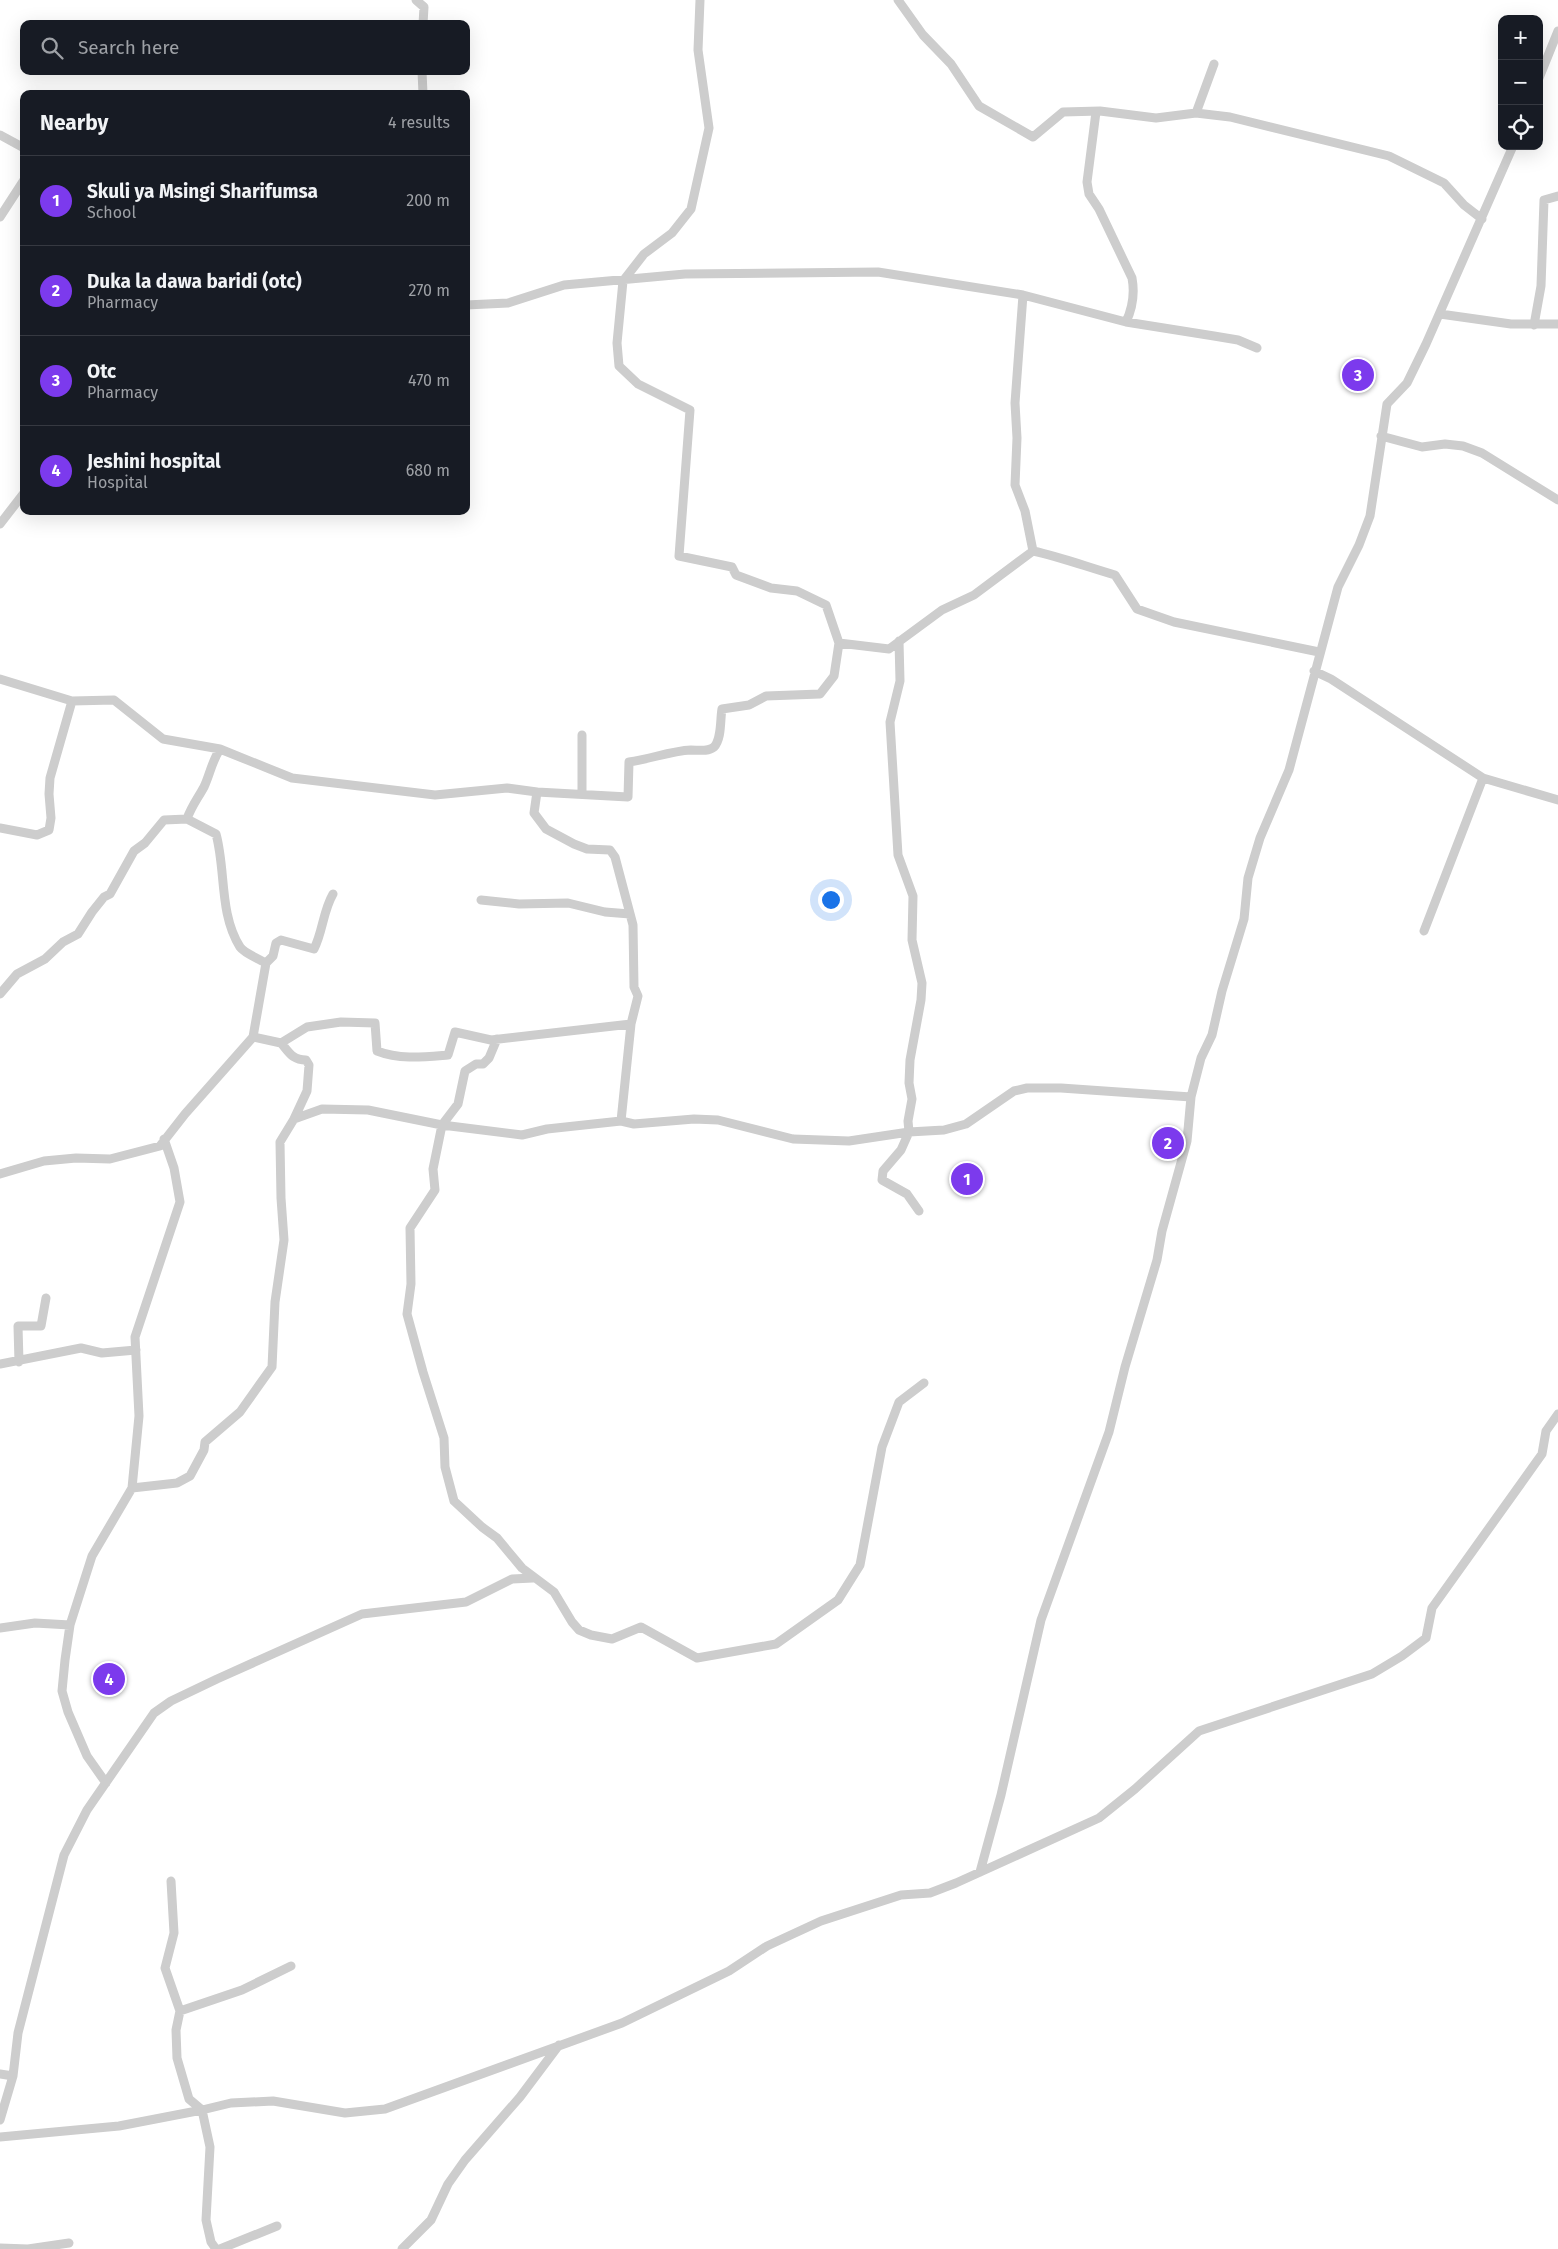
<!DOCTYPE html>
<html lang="en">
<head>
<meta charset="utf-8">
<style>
	:root { --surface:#171b24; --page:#20242c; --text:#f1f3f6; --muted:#9ea1a6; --line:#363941; --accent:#7c3aed }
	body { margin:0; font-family:"Fira Sans",sans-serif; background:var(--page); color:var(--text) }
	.controls { position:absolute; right:15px; top:15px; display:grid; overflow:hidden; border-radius:10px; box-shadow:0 5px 20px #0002 }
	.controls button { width:45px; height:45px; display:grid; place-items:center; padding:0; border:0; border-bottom:1px solid var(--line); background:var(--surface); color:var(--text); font:25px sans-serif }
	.you { position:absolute; left:830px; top:899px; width:18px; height:18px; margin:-12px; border:4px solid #fff; border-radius:50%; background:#1a73e8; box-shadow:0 0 0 8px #1a73e833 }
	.badge { display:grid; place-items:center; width:32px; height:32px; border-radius:50%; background:var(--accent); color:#fff; font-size:16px; font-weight:700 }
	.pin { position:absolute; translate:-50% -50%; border:2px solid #fff; box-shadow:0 1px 5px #0006 }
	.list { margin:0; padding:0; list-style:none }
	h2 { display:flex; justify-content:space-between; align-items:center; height:65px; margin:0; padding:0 20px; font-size:21px }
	h2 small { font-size:16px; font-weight:400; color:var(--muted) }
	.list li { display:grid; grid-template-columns:32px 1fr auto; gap:15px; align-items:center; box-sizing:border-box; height:90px; padding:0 20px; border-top:1px solid var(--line) }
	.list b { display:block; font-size:19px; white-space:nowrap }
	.list p { margin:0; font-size:16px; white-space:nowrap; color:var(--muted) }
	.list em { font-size:16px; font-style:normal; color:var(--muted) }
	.icon { flex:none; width:28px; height:28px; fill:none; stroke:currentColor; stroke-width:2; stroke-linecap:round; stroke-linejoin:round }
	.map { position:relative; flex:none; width:1558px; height:2249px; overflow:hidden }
	.search { position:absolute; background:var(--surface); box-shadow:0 5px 20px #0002; left:20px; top:20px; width:450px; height:55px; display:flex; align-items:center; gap:12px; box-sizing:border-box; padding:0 18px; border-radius:10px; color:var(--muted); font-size:19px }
	.panel { position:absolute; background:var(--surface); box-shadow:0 5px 20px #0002; left:20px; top:90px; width:450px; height:425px; border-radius:10px }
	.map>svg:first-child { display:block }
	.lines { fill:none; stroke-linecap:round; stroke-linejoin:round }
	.street { stroke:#cdcdcd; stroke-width:9 }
</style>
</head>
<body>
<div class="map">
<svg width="1558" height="2249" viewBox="0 0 1558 2249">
	<rect width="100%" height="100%" fill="#fff"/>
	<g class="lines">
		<!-- street -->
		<path class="street" d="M416,0L424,7L423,24
			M700,0L698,50L709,128L691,209L672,233L644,254L623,281L617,343L619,366L638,384L690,410L679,556L732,567L736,575L771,588L797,591L826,605L839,643L889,649L942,610L974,595L1033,551
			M898,0L923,35L951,64L979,106L1033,137L1063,112L1100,111L1156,118L1196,113L1230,117L1389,156L1444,183L1464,205L1482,219
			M422,71L423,94
			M1539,78L1558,31
			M1096,112L1087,182L1089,194L1099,209L1132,278C1135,294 1133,307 1126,322
			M1196,113L1214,64
			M0,135L24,148
			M0,217L24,180
			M1023,295L1015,403L1017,438L1015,485L1025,511L1033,551
			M466,305L508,303L564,285L685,274L878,272L1023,295L1126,322L1214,336L1238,340L1257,348
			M1440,314L1511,324H1558
			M1534,325L1541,286L1544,200L1558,196
			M1381,436L1422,447L1445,444L1463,446L1482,453L1558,500
			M0,524L24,493
			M1033,551C1061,557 1087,567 1115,575L1137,609L1174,622L1319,652
			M899,641L900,681L890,722L898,855L913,896L912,940L922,983L921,1000L910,1060L909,1083L912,1099L908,1121L909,1132L901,1150L883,1171L882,1180L907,1194L919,1211
			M1314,671L1331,679L1483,778L1424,931
			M0,679L72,701L114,700L163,739L220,749L292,778L435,795L507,788L537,792L628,797L629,762C651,759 670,751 691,750C698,750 708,752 714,747C722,739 720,719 722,709L749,705L766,696L820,694L834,676L839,643
			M582,735V794
			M220,749C212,761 210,774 204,787C198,798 191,807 187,819L216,834C226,870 219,914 240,947C244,953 259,959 266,963
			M1483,778L1558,800
			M0,828L37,835L49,830L51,818L49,794L50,778L72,701
			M481,900L519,904L568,903L605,912L630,914
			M0,994L17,974L45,959L63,942L78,934L92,912L104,897L110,894L134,851L145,843L164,820L187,819
			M253,1037L281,1043L307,1027L341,1022L375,1023L377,1051C400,1060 424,1057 448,1055L455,1032L491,1040L631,1024L638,996L634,987L633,925L615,857L610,850L587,849L574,844L546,829L534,813L537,792
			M497,1039L489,1058L483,1064H476L465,1071L458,1104L442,1125L433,1169L435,1190L410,1228L411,1284L407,1314L423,1372L444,1438L445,1467L454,1501L482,1527L497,1538L522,1568L554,1592L572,1622L579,1630L591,1635L612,1639L641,1627L697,1658L776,1644L838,1600L860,1565L882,1447L899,1402L924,1383
			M281,1043C289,1052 292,1060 306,1060L309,1065L307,1091L294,1119
			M621,1121L634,1124L694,1119L718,1120L793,1139L849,1141L909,1132L944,1130L966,1124L1014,1091L1027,1088H1061L1191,1097
			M0,1174L44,1161L76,1158L110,1159L160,1146L185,1114L253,1037L266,963L273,956L276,943L281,940L314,949C323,931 323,911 333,894
			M19,1362L18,1326H41L46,1298
			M0,1364L81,1348L102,1353L136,1350
			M132,1488L177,1483L190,1476L204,1450L205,1442L240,1412L272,1367L275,1302L284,1240L281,1198L280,1142L294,1119L322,1109L368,1110L442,1125L522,1135L547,1129L621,1121L631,1024
			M0,1628L35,1623L70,1625
			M106,1783L87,1756L68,1712L62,1691L65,1660L70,1625L92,1556L132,1488L139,1416L135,1337L180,1202L174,1168L164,1139
			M980,1872L1001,1795L1041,1620L1109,1432L1125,1367L1157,1260L1162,1231L1187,1141L1191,1097L1201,1058L1212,1035L1222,991L1244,919L1248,878L1260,838L1289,770L1338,587L1359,545L1370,516L1387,404L1407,383L1426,344L1513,146
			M171,1881L174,1933L165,1968L180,2011L176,2030L177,2058L189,2099L202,2110L210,2147L206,2220L211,2242L216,2249
			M180,2011L242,1990L291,1966
			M0,2074L13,2076
			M0,2120L13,2076L18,2033L64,1855L87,1810L154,1713L171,1701L217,1679L362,1614L466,1602L512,1579L533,1578
			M0,2137L119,2126L202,2110L231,2103L273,2101L345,2113L385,2109L622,2023L729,1971L767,1946L821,1921L901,1895L930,1893L956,1883L1099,1818L1135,1789L1199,1731L1372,1674L1402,1656L1426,1638L1432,1608L1542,1454L1546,1431L1558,1414
			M0,2248L28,2249L69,2243
			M220,2249L277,2226
			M402,2249L431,2220L448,2184L465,2160L520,2097L559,2045"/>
	</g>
</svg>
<div class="controls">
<button>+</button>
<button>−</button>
<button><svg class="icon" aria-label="locate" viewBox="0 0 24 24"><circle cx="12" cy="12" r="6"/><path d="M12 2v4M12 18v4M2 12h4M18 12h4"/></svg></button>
</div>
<div class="you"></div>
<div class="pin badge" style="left:967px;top:1179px">1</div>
<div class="pin badge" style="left:1168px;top:1143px">2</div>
<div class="pin badge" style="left:1358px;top:375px">3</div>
<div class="pin badge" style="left:109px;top:1679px">4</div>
<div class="search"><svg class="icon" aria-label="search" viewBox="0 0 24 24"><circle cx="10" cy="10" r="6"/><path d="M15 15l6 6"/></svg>Search here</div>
<section class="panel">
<h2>Nearby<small>4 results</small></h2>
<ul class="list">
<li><span class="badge">1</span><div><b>Skuli ya Msingi Sharifumsa</b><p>School</p></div><em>200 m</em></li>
<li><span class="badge">2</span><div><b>Duka la dawa baridi (otc)</b><p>Pharmacy</p></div><em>270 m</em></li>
<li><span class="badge">3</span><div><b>Otc</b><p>Pharmacy</p></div><em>470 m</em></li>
<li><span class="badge">4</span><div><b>Jeshini hospital</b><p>Hospital</p></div><em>680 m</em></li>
</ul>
</section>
</div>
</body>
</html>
